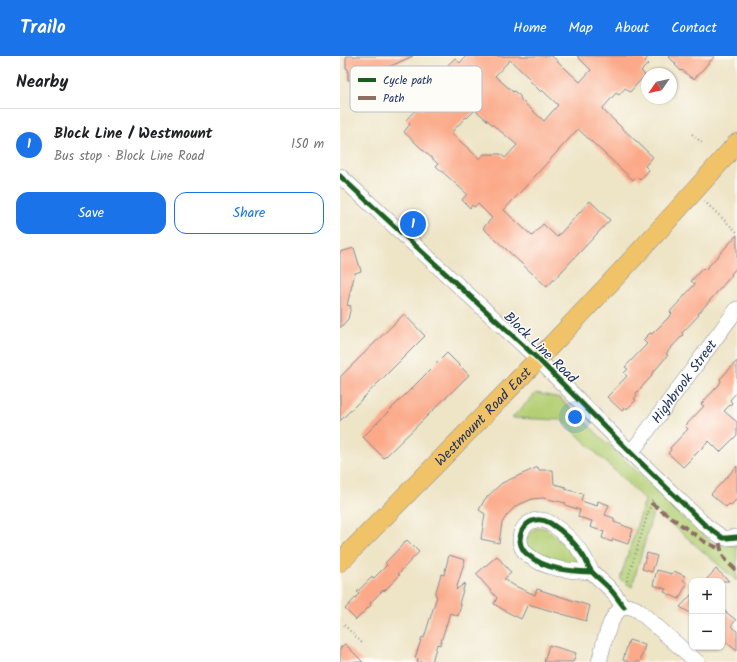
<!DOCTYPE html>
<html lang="en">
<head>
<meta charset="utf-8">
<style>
	:root { --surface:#fff; --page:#f6f6f6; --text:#202124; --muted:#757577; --line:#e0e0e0; --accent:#1a73e8 }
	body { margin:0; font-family:Kalam,sans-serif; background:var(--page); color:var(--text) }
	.controls { position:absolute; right:12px; bottom:12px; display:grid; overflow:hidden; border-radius:8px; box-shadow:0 1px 3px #0004 }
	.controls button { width:36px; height:36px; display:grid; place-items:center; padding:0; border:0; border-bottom:1px solid var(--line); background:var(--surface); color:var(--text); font:20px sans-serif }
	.compass { position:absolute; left:301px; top:12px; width:36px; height:36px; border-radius:50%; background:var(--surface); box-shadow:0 1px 3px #0004; rotate:236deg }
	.you { position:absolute; left:235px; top:361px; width:14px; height:14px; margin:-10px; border:3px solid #fff; border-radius:50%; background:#1a73e8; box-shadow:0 0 0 6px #1a73e833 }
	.badge { display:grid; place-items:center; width:26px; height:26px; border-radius:50%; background:var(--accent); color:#fff; font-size:13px; font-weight:700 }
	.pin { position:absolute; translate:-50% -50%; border:2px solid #fff; box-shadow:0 1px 4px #0006 }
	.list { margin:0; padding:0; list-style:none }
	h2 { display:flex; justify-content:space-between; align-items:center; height:52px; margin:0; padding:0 16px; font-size:17px }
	h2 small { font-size:13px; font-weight:400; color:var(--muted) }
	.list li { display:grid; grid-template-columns:26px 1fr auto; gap:12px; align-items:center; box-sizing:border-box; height:72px; padding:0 16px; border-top:1px solid var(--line) }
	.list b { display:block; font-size:15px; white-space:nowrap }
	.list p { margin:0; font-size:13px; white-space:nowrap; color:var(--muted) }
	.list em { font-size:13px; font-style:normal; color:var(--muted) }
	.actions { display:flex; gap:8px; padding:12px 16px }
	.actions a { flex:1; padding:9px 0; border:1px solid var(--accent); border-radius:12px; text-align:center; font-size:14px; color:var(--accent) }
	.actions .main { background:var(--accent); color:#fff }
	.map { position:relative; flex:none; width:397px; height:606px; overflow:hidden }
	header { display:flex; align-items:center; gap:24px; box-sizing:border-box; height:56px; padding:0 20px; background:var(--accent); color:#fff }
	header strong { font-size:19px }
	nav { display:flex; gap:22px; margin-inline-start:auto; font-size:14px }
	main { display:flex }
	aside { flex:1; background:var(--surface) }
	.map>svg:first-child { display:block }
	.green { fill:#b4cf75; stroke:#687f6a }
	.building { fill:#fba988; fill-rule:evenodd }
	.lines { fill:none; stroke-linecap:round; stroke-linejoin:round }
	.minor-casing { stroke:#848a92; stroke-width:16 }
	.major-casing { stroke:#848a92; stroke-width:20 }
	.path { stroke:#848a92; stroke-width:2; stroke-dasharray:1 3; stroke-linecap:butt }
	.minor { stroke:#fff; stroke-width:15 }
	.major { stroke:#f1c369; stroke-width:19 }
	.quiet { stroke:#8d6e63; stroke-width:4; stroke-dasharray:8 4; stroke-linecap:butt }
	.cycleway-casing { stroke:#fdfcf7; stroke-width:8 }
	.cycleway { stroke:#1b5e20; stroke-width:5 }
	.labels { text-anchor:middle; stroke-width:3; stroke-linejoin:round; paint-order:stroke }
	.street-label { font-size:14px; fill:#1b2f5e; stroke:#fdfcf7 }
	.key { fill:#fdfcf7; stroke:#b9bec9; stroke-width:1 }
	.key-label { font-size:11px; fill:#1b2f5e }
</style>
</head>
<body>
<header>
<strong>Trailo</strong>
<nav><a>Home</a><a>Map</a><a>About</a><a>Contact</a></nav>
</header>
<main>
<aside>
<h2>Nearby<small></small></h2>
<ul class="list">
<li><span class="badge">1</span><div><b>Block Line / Westmount</b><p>Bus stop · Block Line Road</p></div><em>150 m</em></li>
</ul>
<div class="actions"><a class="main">Save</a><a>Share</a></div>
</aside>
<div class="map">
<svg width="397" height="606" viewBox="0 0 397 606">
	<rect width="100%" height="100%" fill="#fdfcf7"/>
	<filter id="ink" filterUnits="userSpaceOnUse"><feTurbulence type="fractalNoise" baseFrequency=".025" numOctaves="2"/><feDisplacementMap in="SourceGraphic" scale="8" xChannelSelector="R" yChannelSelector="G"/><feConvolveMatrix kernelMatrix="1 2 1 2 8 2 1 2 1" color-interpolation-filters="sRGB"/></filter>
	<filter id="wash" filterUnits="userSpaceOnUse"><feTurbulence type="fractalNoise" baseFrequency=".012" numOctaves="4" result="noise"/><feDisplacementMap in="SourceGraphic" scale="16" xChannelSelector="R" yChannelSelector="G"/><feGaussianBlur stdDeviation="0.9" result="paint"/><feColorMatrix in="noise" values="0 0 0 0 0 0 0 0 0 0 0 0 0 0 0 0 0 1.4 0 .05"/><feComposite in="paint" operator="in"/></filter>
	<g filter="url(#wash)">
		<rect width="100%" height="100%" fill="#eee4c6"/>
		<!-- green -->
		<path class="green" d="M196,337L220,342L373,488L397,489V525L314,453L292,531L280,523L305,444L222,364L172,362Z
			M199,471L207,473L238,502L237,509L234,511L194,499L186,491C187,480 188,476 199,471Z"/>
		<g id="blocks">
			<!-- building -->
			<path class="building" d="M6,0H73L33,18V25L8,24V13L6,12Z
				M126,0H212L240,26L251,14L237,0H309L305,5L308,8L301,15L305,19L290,36L285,32L279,39L276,37L262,53L313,101L305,110L309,114L300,124L296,120L293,124L238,73L164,154L192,180L203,168L217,181L250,145L270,164L207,231L143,172L152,162L138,148L134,151L132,149L130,152L122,144L127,138L96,110L98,108L64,76L70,68L66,64L78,51L82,54L108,25L105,22L113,14L108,9L115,2L120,7ZM170,4L191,24L190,25L201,36L202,34L218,49L204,65L181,44L180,41V40L174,35L173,36L171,34L155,20ZM135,54L177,89L165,102L161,98H144L140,103L111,77L124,63L126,61L127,62Z
				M328,0H375L354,23L352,21L351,22L342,14L341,15L335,9L336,8Z
				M397,179V211L391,218L392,219L358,258L359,259L342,277L343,279L329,294L326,298L328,299L311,319L312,320L296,337L297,339L294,343L296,344L287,353L286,351L282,355L267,341L287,320L284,317L288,313L285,311L307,288L303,284L310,277L312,278L332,258L330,256L355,228L351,225L363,212L365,214Z
				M14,192L21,215L15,217L7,249L11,250L8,263L0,272V196Z
				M64,258L85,280L0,365V321Z
				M107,297L129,319L44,402L23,381Z
				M397,305V336L390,344L392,347L384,355L397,366V379L380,396L369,385L343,411L328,397L331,394L330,392L348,373L345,370L364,350L361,348L379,329L381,325L380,323Z
				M397,410V443L391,449L389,448L386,451L371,438Z
				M198,411V414H213L214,428L226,431L225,433L243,438L241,445L257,450L258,445L269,449L265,459L274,462V466L293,473L288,488L273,483L272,486L262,482L264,476L250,471L252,465L238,461L240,454L225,449L226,447L203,442L192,443L176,450L167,459L162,467L159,487L141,483L145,458L139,454L145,443L162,427Z
				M67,484L79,496L58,518L60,519L44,535L43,534L30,547L31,549L16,564L5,553L19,538L17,536L32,521L34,522L47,509L45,507Z
				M307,497L317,500L312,516L302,513Z
				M109,499L125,504L116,534L125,527L119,548L121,549L118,560L110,557L100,589L97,588L92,606H77L78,603L75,602L82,581L84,582L97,540L95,539L101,518L104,519Z
				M157,500L171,517L164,523L175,530L195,539L197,533L250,550L246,565L188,548L181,563L169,557L154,548L157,542L136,518Z
				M376,513L389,525H365Z
				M317,514L332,518L334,515L345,520L343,524L347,527L339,543L324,536L326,533L313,529Z
				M352,538V558L340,551Z
				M382,553L396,564L391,570L397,575V595L382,583Z
				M289,584L305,589L300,606H289L283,604Z
				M5,588L23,606H0V592Z
				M209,589L236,597L233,606H204Z"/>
		</g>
	</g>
	<g filter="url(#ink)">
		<use href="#blocks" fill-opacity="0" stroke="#848a92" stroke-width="1"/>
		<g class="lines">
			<defs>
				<g id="minor">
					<path d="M0,120L198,303L291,397L365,469L383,482H387L397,481"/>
					<path id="s1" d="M291,397L397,253"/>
					<path d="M252,516C230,515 206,514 188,499C169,484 187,454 210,467C223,475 236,488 244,501C247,506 249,513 253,517C258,522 264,527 269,532C275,538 279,545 284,551"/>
					<path d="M259,606C264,589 272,535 299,555L357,606"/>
				</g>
				<g id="major">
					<path id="s2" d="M0,506C135,369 270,232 397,87"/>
				</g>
			</defs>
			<!-- minor casing -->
			<use href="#minor" class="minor-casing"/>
			<!-- major casing -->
			<use href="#major" class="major-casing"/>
			<!-- path -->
			<path class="path" d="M352,78L362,87
				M364,145L397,176
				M287,525L313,441
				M4,569L22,587"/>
			<!-- minor -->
			<use href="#minor" class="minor"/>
			<!-- major -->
			<use href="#major" class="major"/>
			<!-- quiet -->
			<path class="quiet" d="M311,447L365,486L380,493
				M380,487C381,501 387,506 397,515"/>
			<defs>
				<path id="cycleway" d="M0,120L198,303L291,397L365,469L383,482H387L397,481
					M252,516C230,515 206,514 188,499C169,484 187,454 210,467C223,475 236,488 244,501C247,506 249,513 253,517C258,522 264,527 269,532C275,538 279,545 284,551"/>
			</defs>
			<!-- cycleway casing -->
			<use href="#cycleway" class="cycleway-casing"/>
			<!-- cycleway -->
			<use href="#cycleway" class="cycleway"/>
		</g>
	</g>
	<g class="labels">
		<!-- street labels -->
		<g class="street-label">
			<text transform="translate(201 291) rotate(44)" y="5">Block Line Road</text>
			<text dy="5" stroke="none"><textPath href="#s1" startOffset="89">Highbrook Street</textPath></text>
			<text dy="5" stroke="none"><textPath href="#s2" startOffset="204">Westmount Road East</textPath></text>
		</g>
	</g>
	<!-- legend -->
	<rect x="10" y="10" width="132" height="46" rx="6" class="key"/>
	<rect x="18" y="22" width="18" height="4" fill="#1b5e20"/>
	<rect x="18" y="40" width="18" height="4" fill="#8d6e63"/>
	<g class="key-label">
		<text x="43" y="28">Cycle path</text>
		<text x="43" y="46">Path</text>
	</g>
</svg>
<div class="controls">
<button>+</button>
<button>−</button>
</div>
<svg class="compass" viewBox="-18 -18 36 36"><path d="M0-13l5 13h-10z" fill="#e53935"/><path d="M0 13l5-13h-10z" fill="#757577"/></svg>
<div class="you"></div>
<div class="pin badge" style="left:73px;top:168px">1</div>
</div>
</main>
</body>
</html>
